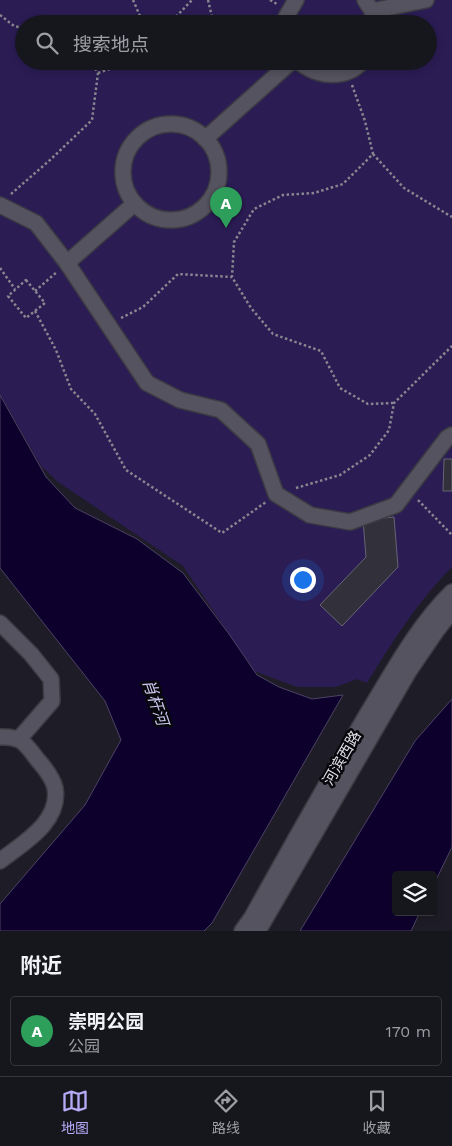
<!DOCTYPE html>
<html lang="zh">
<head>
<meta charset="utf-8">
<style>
	:root { --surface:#16161d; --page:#23232a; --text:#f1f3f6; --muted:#9e9fa4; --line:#35353b; --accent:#b7abf8 }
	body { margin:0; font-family:"Work Sans","Noto Sans SC",sans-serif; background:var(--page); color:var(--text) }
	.controls { position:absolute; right:15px; bottom:15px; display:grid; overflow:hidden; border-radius:5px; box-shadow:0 2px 8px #0003 }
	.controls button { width:45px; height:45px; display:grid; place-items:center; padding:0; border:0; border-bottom:1px solid var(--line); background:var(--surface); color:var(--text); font:25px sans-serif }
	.you { position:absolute; left:302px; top:579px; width:18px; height:18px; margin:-12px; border:4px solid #fff; border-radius:50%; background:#1a73e8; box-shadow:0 0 0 8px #1a73e833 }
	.badge { display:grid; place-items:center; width:32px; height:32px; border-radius:50%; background:var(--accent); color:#fff; font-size:16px; font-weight:700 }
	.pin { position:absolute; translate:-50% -41px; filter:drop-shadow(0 1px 2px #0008) }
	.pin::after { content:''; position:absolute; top:26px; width:18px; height:15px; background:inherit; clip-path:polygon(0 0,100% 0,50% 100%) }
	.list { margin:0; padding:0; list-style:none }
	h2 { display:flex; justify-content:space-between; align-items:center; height:65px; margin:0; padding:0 20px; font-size:21px }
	h2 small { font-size:16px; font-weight:400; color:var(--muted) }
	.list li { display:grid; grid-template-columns:32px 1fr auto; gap:15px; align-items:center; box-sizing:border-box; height:70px; margin:0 10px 10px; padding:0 10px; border:1px solid var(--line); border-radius:5px }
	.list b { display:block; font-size:19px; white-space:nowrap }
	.list p { margin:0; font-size:16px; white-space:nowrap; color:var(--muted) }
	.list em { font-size:16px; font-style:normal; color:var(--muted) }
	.icon { flex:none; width:28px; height:28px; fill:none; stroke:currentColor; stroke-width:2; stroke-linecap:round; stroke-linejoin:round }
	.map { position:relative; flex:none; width:452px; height:931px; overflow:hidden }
	.search { position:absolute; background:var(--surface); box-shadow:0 2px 8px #0003; left:15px; right:15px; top:15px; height:55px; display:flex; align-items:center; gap:12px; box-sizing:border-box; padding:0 18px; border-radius:28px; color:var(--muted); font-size:19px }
	.sheet { height:145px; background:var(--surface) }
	nav { display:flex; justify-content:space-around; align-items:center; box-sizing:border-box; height:70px; border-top:1px solid var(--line); background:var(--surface); font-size:14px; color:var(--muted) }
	nav a { display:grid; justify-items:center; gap:2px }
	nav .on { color:var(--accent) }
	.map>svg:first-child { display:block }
	.green { fill:#2b1c54; fill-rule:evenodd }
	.water { fill:#0e002d; stroke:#4d4364 }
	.building { fill:#31303b; stroke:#676672 }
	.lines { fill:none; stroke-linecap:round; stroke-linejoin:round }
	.minor-casing { stroke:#3c3b43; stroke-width:18 }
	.path { stroke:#88878f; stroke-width:2.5; stroke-dasharray:2.5 2.5; stroke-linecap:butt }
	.minor { stroke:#55535f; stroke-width:15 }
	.labels { text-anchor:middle; stroke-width:5; stroke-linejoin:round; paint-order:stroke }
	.street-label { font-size:15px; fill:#dfdee5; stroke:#08080c }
	.water-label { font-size:16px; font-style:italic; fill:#cbc6ef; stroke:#08080c }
</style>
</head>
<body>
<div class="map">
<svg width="452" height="931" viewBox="0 0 452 931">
	<rect width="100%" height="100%" fill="#1e1d27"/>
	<!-- green -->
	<path class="green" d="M0,0H452V567C418,601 392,642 367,683L357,679L336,687H297L254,671L183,566L58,482L41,466L0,394ZM24,24H428V61H24Z"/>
	<!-- water -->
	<path class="water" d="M0,395L46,477L75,508L137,539L183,573L229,634L257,675L279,687L312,699L343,695L212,923L204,931H0V904L85,805L121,740L105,701L0,568Z
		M452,699V847L433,886V875H396V912H420L411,931H300L415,741Z"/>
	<!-- building -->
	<path class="building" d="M444,459H452V491H443Z
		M394,517L398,567L342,626L320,605L366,557L363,520Z"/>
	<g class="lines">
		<defs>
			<path id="minor" d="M365,0L372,11L376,24
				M372,11L426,0
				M286,24V17L296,0
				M298,61C316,77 345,81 363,61
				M123 172a48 48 0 1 1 96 0a48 48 0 1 1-96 0Z
				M205,139L292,61
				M0,205L36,223L67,263L147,383L180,400L221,410L258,444L276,494L310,515L350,522L396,505L447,438L452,435
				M67,263L134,204
				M0,623L31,654L51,679L52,701L19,739
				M0,737C21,736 25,743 37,759C44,767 53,778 55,788C61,822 23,843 0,861
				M242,931L252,917C289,850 327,783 366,716C391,675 417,626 452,592
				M258,931L409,671L437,630L452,611"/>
		</defs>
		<!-- minor casing -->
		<use href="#minor" class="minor-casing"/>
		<!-- path -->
		<path class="path" d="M133,0L140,16
			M208,0L213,21L211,24
			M270,0L277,4
			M0,15L14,26L24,28
			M115,24L116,19L140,16L149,24
			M169,24L192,0
			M98,73L119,66L122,61
			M352,85L365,121L373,154L343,184L314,193L283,195L254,209L234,242L232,277L251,308L273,334L321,351L340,388L368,404L394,403
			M373,154L404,188L452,217
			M11,194L50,160L92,120L98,73L90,61
			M0,268L15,289
			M26,280L45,303L26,318L8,296Z
			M35,291L57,272
			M35,311L56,350L71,389L95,414L126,470L222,533L266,502
			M121,318L143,307L178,274L232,277
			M296,488L340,475L370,455L389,430L394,403L452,346
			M418,500L452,535"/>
		<!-- minor -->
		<use href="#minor" class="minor"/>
	</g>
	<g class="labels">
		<!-- street labels -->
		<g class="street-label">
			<text transform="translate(342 758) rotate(-60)" y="5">河滨西路</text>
		</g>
		<!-- water labels -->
		<g class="water-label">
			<text transform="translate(156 702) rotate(71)" y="6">肖杆河</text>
		</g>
	</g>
</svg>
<div class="controls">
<button><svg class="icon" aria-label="layers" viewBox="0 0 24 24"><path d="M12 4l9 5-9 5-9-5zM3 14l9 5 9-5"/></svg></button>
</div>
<div class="you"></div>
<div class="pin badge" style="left:226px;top:228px;background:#2e9e5b">A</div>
<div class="search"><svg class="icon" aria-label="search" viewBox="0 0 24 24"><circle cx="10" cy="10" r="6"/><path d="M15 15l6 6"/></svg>搜索地点</div>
</div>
<section class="sheet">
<h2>附近<small></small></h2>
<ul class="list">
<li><span class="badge" style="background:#2e9e5b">A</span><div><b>崇明公园</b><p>公园</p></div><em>170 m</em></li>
</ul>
</section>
<nav>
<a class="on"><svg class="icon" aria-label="map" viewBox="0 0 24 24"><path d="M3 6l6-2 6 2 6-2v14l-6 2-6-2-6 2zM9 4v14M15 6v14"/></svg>地图</a>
<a><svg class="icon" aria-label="directions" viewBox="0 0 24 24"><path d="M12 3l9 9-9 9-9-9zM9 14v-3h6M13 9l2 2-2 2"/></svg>路线</a>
<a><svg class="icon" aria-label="saved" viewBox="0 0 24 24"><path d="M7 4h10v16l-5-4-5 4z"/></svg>收藏</a>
</nav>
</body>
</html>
